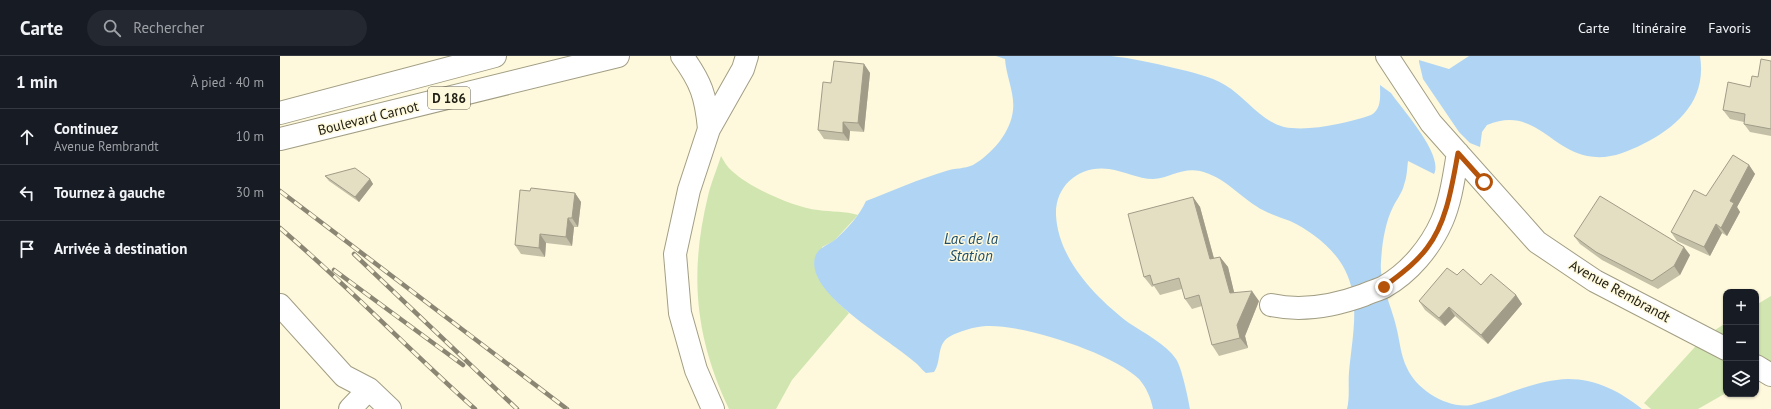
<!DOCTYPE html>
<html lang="fr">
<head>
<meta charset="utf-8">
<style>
	:root { --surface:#171b24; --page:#242831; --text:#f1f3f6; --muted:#9ea1a6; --line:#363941 }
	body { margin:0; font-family:"PT Sans",sans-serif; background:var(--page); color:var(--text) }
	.controls { position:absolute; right:12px; bottom:12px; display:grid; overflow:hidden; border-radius:8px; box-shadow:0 1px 3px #0004 }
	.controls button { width:36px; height:36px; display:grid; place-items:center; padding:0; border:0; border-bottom:1px solid var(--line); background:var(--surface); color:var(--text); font:20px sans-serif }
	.stop { position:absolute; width:12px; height:12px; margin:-9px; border:3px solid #b45309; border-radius:50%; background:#fff }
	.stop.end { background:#b45309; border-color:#fff; box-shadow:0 1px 4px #0008 }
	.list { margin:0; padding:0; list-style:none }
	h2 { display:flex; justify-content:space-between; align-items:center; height:52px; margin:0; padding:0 16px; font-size:17px }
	h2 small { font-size:13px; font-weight:400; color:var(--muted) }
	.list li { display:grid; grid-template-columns:26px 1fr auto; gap:12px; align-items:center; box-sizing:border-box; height:56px; padding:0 16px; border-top:1px solid var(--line) }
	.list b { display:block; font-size:15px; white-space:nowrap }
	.list p { margin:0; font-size:13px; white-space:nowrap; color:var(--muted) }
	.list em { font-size:13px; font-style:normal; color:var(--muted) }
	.icon { flex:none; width:22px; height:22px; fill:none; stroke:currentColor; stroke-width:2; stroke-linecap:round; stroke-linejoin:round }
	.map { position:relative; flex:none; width:1491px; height:353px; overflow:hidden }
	header { display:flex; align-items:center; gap:24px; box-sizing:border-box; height:56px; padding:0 20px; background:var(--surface); border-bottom:1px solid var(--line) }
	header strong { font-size:19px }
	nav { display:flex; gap:22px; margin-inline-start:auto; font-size:14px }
	.search { width:280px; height:36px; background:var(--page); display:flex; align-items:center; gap:10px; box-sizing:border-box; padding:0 14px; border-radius:22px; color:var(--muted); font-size:15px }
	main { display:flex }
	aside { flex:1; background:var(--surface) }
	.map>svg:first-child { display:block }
	.green { fill:#d1e5b0 }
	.water { fill:#b0d5f4 }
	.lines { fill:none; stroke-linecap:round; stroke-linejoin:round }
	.minor-casing { stroke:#a29e84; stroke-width:24 }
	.major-casing { stroke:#a29e84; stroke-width:24 }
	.minor { stroke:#fff; stroke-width:22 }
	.major { stroke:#fff; stroke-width:22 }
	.rail-casing { stroke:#8a8673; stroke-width:4.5 }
	.rail { stroke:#fef9dc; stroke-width:3; stroke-dasharray:9; stroke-linecap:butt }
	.wall { fill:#c4c0a8 }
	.shaded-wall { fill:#a09c88 }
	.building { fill:#e4dfc3; stroke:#a09c88 }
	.route { stroke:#b45309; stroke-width:5 }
	.labels { text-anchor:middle; stroke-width:3; stroke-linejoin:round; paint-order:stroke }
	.shield { fill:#fef9dc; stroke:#646151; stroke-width:1 }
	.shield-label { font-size:13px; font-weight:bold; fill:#222016 }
	.street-label { font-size:14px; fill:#222016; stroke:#fef9dc }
	.water-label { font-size:15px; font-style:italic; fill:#1e4d6e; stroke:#fef9dc }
</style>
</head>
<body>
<header>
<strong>Carte</strong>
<div class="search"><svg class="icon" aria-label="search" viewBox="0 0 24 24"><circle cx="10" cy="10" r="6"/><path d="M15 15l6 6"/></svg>Rechercher</div>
<nav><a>Carte</a><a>Itinéraire</a><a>Favoris</a></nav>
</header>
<main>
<aside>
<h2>1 min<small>À pied · 40 m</small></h2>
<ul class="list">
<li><svg class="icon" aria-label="ahead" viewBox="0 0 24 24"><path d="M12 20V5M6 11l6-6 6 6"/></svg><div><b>Continuez</b><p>Avenue Rembrandt</p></div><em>10 m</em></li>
<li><svg class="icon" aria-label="left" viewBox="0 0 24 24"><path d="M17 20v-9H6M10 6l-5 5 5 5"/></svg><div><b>Tournez à gauche</b></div><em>30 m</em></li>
<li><svg class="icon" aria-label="arrive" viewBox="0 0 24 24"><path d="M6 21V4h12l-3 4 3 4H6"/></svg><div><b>Arrivée à destination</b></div></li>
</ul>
</aside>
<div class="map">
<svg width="1491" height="353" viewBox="0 0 1491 353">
	<rect width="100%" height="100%" fill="#fef9dc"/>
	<!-- green -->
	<path class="green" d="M441,100C444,105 447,111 452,115C470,132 514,151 538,154C552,156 565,155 578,159L554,185L542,191L540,223L555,244L569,257L512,324L496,353H449C415,281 409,218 428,140C431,127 437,113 441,100Z
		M1491,240V310L1476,319V249Z
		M1446,267V337L1418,353H1371L1364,347L1424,281Z"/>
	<!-- water -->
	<path class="water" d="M716,0C753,0 794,0 831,0C852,2 873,7 894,12C911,16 930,20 945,29C966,41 980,65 1004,71C1029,76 1068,67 1091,59C1102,53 1100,39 1100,29L1111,37C1122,53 1164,99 1154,118L1128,105C1127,113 1127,121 1124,129C1122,137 1117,143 1113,151C1105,167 1102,188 1101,206C1099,227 1113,253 1117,274C1120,287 1121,300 1127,312C1136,333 1167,353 1191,349C1224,341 1254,324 1288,323C1317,323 1341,336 1362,353H1067C1070,341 1068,328 1069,316C1072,282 1081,245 1065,214C1054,192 1031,175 1010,165C999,161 986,157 976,150C957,138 944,121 920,115C903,111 889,122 873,123C858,123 844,115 829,113C800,109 775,129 776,159C778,203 816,242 849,267C864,277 886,288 896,303C902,312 908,342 910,353H873C871,342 866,331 859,323C833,297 743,268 706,270C694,271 679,275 669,281C656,289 662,305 654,316L646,317C642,314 640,311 637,308C630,302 623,297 615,291C594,274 526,234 535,201C538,191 549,189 556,183C568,172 579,160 586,145C612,135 639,123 666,115C675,112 684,113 693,109C712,98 731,76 733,54C735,37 726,20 725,3Z
		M1189,0H1420C1427,43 1399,70 1363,88C1345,97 1328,104 1307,100C1269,92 1253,50 1207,69L1202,76L1200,91L1190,87L1179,76L1143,23L1139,6V4L1169,13Z"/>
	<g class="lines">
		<defs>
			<path id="minor" d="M402,0C421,26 426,40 429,73
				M1107,0L1151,67L1257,186L1315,225L1446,293
				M0,249L64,320L89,333L110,353
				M991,249C1023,256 1054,250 1084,239C1090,236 1098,234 1104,231C1129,217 1150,192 1162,165C1171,144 1174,120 1178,97
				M1476,310L1491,319
				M70,353L89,333
				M433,353L416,314L400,257L395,198L409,134L429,73L463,13L467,0"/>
			<path id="major" d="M0,57L215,0
				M0,83L338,0"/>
		</defs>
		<!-- minor casing -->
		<use href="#minor" class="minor-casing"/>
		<!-- major casing -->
		<use href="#major" class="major-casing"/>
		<!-- minor -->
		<use href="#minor" class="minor"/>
		<!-- major -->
		<use href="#major" class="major"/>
		<defs>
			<path id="rail" d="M0,135L287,353
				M0,172C67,229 129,294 195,353
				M74,198L237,353
				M54,214L183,309"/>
		</defs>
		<!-- rail casing -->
		<use href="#rail" class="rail-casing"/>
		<!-- rail -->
		<use href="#rail" class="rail"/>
	</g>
	<!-- wall -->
	<path class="wall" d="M1491,5V80L1470,76L1464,68V66L1450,63L1443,54L1470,31Z
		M584,8L590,17L584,76L570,75L569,85L544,83L538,74L551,27Z
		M1469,109L1475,118L1457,151L1460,156L1447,180L1442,177L1430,200L1397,185L1391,176L1426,140Z
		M45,120L90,123L93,128L79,146L49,125Z
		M250,135L295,137L301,146L298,171H294L292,190L266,187L265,201L241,198L235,189Z
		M913,141L920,151L934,202L940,201L948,211L954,237L979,245L965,280L968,292L939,300L932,289L922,250L912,253L905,243L902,233L880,239L874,230L872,231L864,221Z
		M1294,180L1410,199L1400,219L1378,233L1322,204L1300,188Z
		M1177,219L1201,229L1236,239L1242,248L1208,288L1175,260L1165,270L1145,254L1139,245Z"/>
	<!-- shaded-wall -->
	<path class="shaded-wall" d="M584,8L590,17L584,76L578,67Z
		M563,66L570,75L569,85L563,77Z
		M1469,109L1475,118L1457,151L1460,156L1447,180L1441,172L1450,145Z
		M90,123L93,128L79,146L75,141Z
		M295,137L301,146L298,171L292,162Z
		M913,141L920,151L937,214L930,203Z
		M288,162L294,171L292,190L286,181Z
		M1436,168L1442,177L1430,200L1424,191Z
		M260,178L266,187L265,201L259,192Z
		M1404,191L1410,199L1400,219L1394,210Z
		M940,201L948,211L957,248L950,237Z
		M972,235L979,245L965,280L968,292L960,282L957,269Z
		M1236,239L1242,248L1208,288L1201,279Z
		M1169,251L1175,260L1165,270L1159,262Z"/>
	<!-- building -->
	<path class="building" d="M1481,3L1491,5V73L1464,68L1465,58L1443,54L1448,26L1470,31L1472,20L1478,21Z
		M554,5L584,8L578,67L563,66V77L538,74L543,26L551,27Z
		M1453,99L1469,109L1450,145L1454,147L1441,172L1436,168L1424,191L1391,176L1414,134L1426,140Z
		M75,112L90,123L75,141L45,120Z
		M251,132L295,137L292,162H288L286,181L260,178L259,192L235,189L240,134L250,135Z
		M1320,140L1404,191L1394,210L1372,225L1316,196L1294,180Z
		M913,141L930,203L940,201L950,237L972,235L957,269L960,282L932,289L919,239L905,243L899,222L873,229L870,219L864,221L848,158Z
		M1167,212L1177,219L1183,213L1201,229L1211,218L1236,239L1201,279L1169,251L1159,262L1139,245Z"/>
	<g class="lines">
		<!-- route -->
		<path class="route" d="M1104,231C1119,219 1135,208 1147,192C1167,166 1172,129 1178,97L1204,126"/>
	</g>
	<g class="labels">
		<!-- shield labels -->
		<rect class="shield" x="148" y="31" width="42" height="22" rx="3"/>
		<g class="shield-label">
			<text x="169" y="47">D 186</text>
		</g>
		<!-- street labels -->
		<g class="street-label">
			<text transform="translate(88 62) rotate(-14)" y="5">Boulevard Carnot</text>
			<text transform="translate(1340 235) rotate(29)" y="5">Avenue Rembrandt</text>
		</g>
		<!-- water labels -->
		<g class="water-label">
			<text x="691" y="188">Lac de la<tspan x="691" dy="17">Station</tspan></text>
		</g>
	</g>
</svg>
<div class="controls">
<button>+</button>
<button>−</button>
<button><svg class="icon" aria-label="layers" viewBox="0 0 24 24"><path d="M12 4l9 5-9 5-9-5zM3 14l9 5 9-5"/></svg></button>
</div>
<div class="stop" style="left:1204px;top:126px"></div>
<div class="stop end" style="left:1104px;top:231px"></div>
</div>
</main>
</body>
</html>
